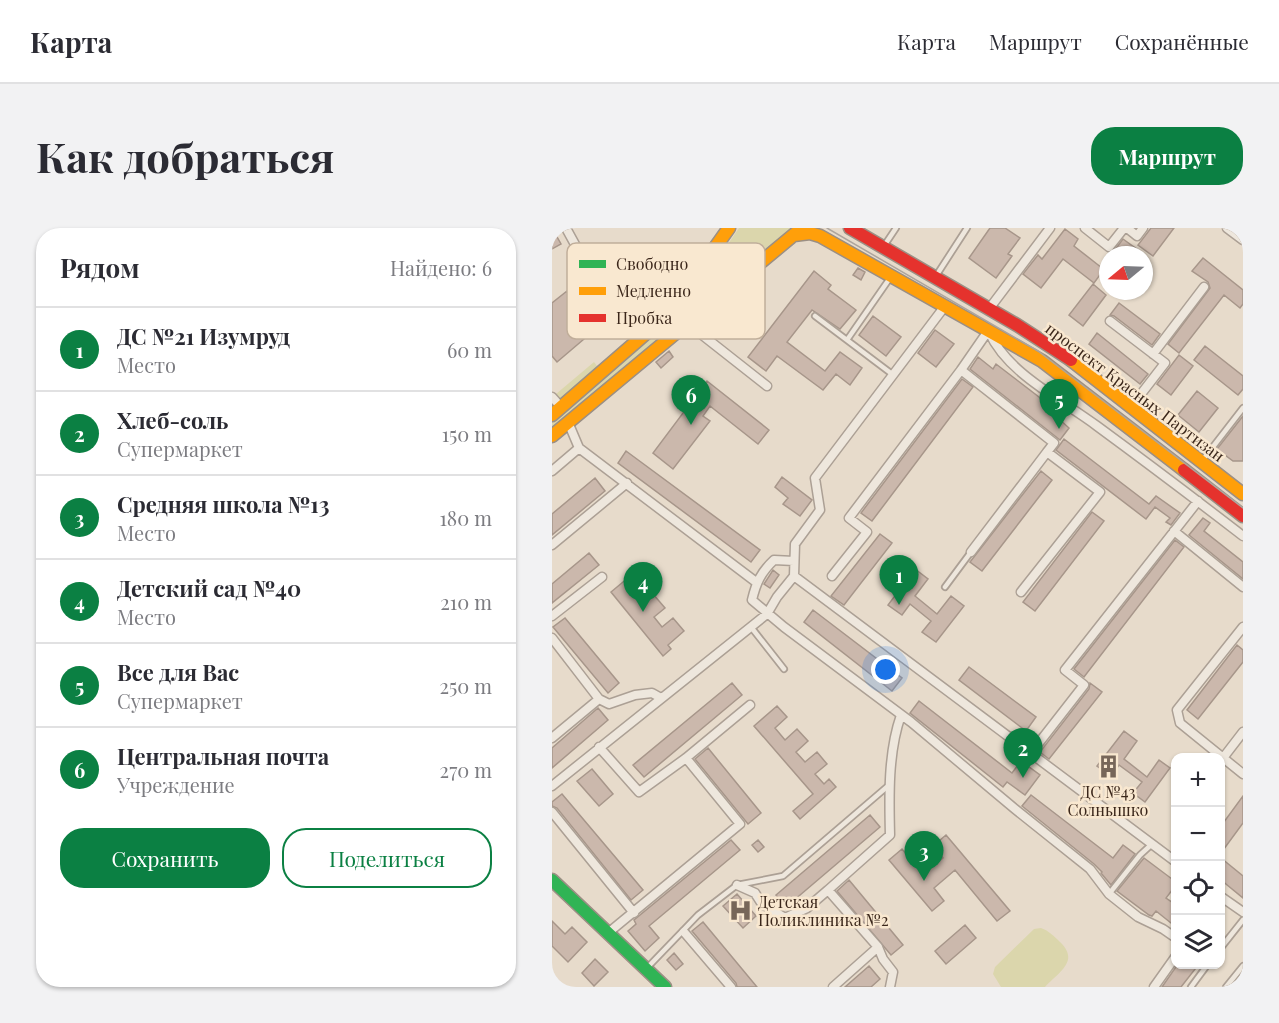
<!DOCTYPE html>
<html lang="ru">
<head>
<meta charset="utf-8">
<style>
	:root { --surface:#fff; --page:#f2f2f3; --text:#2b2b33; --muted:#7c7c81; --line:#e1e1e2; --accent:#0b8043 }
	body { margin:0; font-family:"Playfair Display",serif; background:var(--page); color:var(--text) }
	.controls { position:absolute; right:18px; bottom:18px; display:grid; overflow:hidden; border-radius:12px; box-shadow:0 2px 4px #0004 }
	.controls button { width:54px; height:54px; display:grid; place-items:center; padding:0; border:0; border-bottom:2px solid var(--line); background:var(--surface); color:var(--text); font:30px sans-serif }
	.compass { position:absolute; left:547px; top:18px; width:54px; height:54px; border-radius:50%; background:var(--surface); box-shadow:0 2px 4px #0004; rotate:251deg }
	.you { position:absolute; left:334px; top:442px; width:21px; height:21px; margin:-15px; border:4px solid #fff; border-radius:50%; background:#1a73e8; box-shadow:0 0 0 9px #1a73e833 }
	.badge { display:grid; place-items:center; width:39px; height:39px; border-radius:50%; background:var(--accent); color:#fff; font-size:20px; font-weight:700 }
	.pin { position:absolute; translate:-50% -50px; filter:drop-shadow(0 2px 3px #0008) }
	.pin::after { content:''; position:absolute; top:32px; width:21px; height:18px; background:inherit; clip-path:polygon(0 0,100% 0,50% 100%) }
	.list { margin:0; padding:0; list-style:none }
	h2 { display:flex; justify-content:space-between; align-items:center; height:78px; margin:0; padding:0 24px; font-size:26px }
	h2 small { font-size:20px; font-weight:400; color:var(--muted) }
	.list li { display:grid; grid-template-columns:39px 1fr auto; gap:18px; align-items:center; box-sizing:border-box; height:84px; padding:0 24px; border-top:2px solid var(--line) }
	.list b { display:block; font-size:22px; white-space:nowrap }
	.list p { margin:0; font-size:20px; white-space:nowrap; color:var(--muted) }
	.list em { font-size:20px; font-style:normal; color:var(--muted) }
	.actions { display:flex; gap:12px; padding:18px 24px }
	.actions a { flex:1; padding:14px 0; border:2px solid var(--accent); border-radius:24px; text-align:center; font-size:21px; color:var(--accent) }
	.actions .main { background:var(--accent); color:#fff }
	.icon { flex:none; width:33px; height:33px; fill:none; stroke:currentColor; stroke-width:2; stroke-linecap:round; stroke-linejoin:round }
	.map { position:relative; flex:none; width:691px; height:759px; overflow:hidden; border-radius:24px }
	header { display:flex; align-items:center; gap:36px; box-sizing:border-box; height:84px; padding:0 30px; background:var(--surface); border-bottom:2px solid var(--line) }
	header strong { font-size:28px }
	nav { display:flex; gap:33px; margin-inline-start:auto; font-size:21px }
	.intro { display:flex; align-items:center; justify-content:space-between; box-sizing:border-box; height:144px; padding:0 36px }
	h1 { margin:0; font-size:42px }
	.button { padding:15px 27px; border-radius:24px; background:var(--accent); color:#fff; font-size:21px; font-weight:700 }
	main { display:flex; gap:36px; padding:0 36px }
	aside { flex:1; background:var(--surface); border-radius:24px; box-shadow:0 2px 4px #0004 }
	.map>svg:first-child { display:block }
	.green { fill:#dbd6ac }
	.building { fill:#cbb8ac; stroke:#a7968a; stroke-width:1.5 }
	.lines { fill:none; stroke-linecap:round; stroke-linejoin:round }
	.lane-casing { stroke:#aca095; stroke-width:8 }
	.street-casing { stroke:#aca095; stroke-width:11 }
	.fast-casing { stroke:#9b8f84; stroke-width:15 }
	.slow-casing { stroke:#9b8f84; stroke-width:15 }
	.jam-casing { stroke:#9b8f84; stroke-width:15 }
	.lane { stroke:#eee7dd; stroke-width:4.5 }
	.street { stroke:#eee7dd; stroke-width:8 }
	.fast { stroke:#30b455; stroke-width:12 }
	.slow { stroke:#ff9f0a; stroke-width:12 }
	.jam { stroke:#e5322d; stroke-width:12 }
	.tram { stroke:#ada59d; stroke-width:1.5 }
	.labels { text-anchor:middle; stroke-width:5; stroke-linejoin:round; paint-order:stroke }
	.street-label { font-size:16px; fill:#3b271b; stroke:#f9e8d0 }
	.poi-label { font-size:16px; fill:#3b271b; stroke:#f9e8d0 }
	.key { fill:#f9e8d0; stroke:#c0ae9a; stroke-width:1.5 }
	.key-label { font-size:16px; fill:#3b271b }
</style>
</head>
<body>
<header>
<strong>Карта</strong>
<nav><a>Карта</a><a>Маршрут</a><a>Сохранённые</a></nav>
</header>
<div class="intro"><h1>Как добраться</h1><a class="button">Маршрут</a></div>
<main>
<aside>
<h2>Рядом<small>Найдено: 6</small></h2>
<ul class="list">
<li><span class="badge">1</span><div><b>ДС №21 Изумруд</b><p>Место</p></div><em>60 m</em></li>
<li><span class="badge">2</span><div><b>Хлеб-соль</b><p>Супермаркет</p></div><em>150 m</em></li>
<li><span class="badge">3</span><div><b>Средняя школа №13</b><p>Место</p></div><em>180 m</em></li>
<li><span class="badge">4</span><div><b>Детский сад №40</b><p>Место</p></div><em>210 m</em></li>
<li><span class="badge">5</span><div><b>Все для Вас</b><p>Супермаркет</p></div><em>250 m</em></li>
<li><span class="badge">6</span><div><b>Центральная почта</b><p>Учреждение</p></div><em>270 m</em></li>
</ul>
<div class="actions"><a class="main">Сохранить</a><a>Поделиться</a></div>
</aside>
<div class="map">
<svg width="691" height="759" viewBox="0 0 691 759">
	<rect width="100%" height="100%" fill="#e7dbcb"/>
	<!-- green -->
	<path class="green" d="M187,0H244L179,51L168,47L165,42V32Z
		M154,57L158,72L0,203V193L100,110L122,86L143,58Z
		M42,134L48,142L13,170H7L4,166Z
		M489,700C497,703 502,708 508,714C528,733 507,744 493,759H449L441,746L443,739L482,701Z"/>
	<!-- building -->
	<path class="building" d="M0,0L9,16L0,21Z
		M438,0H453L468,10L456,26L460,28L444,50L417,30Z
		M599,0H622L601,28L586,17Z
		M513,1L526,11L522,18L550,40L556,31V48L550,44L542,55L511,31L489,60L471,46L486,27L490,31Z
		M571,11L586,22L582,27H559Z
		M651,30L691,62V76L688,80L672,67L627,125L616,116L658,60L656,54L640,43Z
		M306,40L313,44L309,52L301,47Z
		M262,43L279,57L276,61L304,82L288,101L260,82L235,114L273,143L288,124L310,140L298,157L284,146L271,162L225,128L214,143L196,129Z
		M541,56L554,67L531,98L517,87Z
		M15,63L45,100L5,134L0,128V75Z
		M567,75L608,106L600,117L562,88L558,87Z
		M321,88L349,109L334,128L307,107Z
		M383,102L402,116L384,139L366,125Z
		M545,105L596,146L588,156L537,116Z
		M653,118L691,148V161L686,167L642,132Z
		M117,123L121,129L109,140L104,134Z
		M627,127L641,138L619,167L605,156Z
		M426,129L441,141L444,136L509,186L506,190L517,200L508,212L418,141Z
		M410,151L421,159L320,293L309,285Z
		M155,153L217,202L206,216L158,178L151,188L158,193L121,241L101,225Z
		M645,163L666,180L647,204L626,187Z
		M691,188V233H681L665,221Z
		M512,211L597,276L604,268L628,285L619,297L614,294L618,290L603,279L594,291L504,222Z
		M74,223L208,322L199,334L66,235Z
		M489,243L500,252L430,343L418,334Z
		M230,249L260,272L248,288L231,276L236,270L223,259Z
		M43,250L53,263L0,307V286Z
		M540,284L552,293L483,383L471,374Z
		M651,290L658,295L652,303L691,334V351L637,307Z
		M328,306L340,315L292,377L279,368Z
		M623,312L632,319L532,449L522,441Z
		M37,325L47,337L0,375V356Z
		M363,341L376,351L363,368L385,386L399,368L412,378L384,414L370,404L379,393L358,376L350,387L336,377Z
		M221,342L227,347L218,360L212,356Z
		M83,344L92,356L81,365L90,375L101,366L113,380L102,389L110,399L121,390L132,403L116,417L119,421L111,428L59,364Z
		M261,382L350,450L340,463L252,394Z
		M13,390L67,455L56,465L1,399Z
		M685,417L691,422V434L646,491L635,482Z
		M417,439L484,489L474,503L407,452Z
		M180,455L190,467L92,549L81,537Z
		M538,455L550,464L497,531L488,524L537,461Z
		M367,473L460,545L469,533L488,547L473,567L455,554L451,559L358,485Z
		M225,478L235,489L223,500L233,512L245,501L256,513L244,524L253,534L265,524L275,536L263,546L272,556L277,551L284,559L248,591L241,583L261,566L202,498Z
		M46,480L56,492L0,540V520Z
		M572,503L585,513L572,531L595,549L607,532L618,540L593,574L581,565L590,554L567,537L559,548L545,538Z
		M156,520L209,585L196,596L143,531Z
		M40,541L61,566L47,578L25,553Z
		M10,566L91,662L79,672L5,580L0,578V574Z
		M479,567L561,630L571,617L583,626L559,657L549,645L550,644L542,636L470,578Z
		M691,568V595L669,625V598Z
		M318,587L328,599L234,679L224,667Z
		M394,607L458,683L445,693L403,642L382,660L392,673L380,683L337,632L350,621L371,646L391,630L381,618Z
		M179,612L188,622L97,698L107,710L93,723L76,703L84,696L82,692Z
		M206,612L212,619L206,624L200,617Z
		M592,630L624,654V657L614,670L624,677V699L604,683L600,688L597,687L565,663Z
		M669,630L691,648V670L669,652Z
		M297,652L351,717L339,727L285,663Z
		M185,666L204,688L191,700L171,678Z
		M0,693L13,706L20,699L35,714L16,734L0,718Z
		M151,694L205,759H185L184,755L140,703Z
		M413,697L424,710L394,736L383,723Z
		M122,725L131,736L124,742L115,732Z
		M43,731L56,744L42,758L30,745Z
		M626,736H647L629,759H610Z
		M317,738L328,751L319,759H293Z
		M691,745V759H680L688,748Z"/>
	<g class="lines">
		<defs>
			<path id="lane" d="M332,18L344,0
				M384,48L415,0
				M93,68L77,74H69L54,57V50L84,24L92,23L114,48
				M263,88L340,146
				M98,99L93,68L114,48H138
				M295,112L338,50
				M650,233L691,180
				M393,359L419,324
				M199,399L232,441
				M557,666L588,627L600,616
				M668,721L691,692
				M94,741L146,687L185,657L231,648L336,558
				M639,759L656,736
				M674,759L691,738"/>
			<path id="street" d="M14,0L31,31
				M533,0L557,19L572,0
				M575,0L585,8L591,0
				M675,0L691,12
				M437,81L498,0
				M558,93L613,135L579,179
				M135,95L215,158
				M436,103L409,142L502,215L495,224
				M437,104C456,146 509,171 545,198C594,234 643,271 691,308
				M601,126L652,59
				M0,169L9,179
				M27,220L204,354
				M0,243L27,220L16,194
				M622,303L691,359
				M0,317L75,255
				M419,324L495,224L548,264L469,364
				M242,333L222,332C209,344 204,355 200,372L232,399L359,494L463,581L538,641L557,666L586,689L611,701L624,710
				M242,348L624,634
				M280,348L315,304L297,290L409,142
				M0,388L50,349
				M691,399L625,482L628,495L691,546
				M0,410L47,471L57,476L83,467L100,465L109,470
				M0,510L47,471
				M47,519L87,564L134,530L198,477
				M479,525L532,457L513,442L646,273
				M671,530L691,504
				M0,558L215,386L225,369L242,348L243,316L268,282L263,250L393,78
				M0,584L82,685
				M185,657L203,665L210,676L233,690L255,680L276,662
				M668,668L691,684
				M132,704L179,759
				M56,705L188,596L134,530
				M326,719L331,731L341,744L338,759
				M281,759L326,719L276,662L338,607C337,568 336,524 349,487
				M602,759L624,728"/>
			<path id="fast" d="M156,30C156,46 166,56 182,56
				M138,56C153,51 161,59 161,74
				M0,652L113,759"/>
			<path id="slow" d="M242,7L258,5L268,8L490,133L632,242
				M519,132L691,266
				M0,187L115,87L177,0
				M0,208L250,0"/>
			<path id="jam" d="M298,0L465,97L519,132
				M632,242L691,288"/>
		</defs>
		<!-- lane casing -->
		<use href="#lane" class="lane-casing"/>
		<!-- street casing -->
		<use href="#street" class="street-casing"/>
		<!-- fast casing -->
		<use href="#fast" class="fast-casing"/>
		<!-- slow casing -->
		<use href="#slow" class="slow-casing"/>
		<!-- jam casing -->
		<use href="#jam" class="jam-casing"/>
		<!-- lane -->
		<use href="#lane" class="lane"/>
		<!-- street -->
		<use href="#street" class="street"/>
		<!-- fast -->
		<use href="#fast" class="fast"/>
		<!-- slow -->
		<use href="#slow" class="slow"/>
		<!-- jam -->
		<use href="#jam" class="jam"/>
		<!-- tram -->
		<path class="tram" d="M275,0L486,123L691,280"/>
	</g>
	<!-- icons -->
	<defs>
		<symbol id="building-bare" viewBox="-9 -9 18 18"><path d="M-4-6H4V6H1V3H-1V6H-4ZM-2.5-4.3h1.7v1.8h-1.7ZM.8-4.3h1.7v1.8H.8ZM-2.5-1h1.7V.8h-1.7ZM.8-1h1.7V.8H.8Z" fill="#776659" stroke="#f9e8d0" stroke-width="2.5" paint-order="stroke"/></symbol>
		<symbol id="hospital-bare" viewBox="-9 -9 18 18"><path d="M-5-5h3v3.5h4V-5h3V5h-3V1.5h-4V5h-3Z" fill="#776659" stroke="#f9e8d0" stroke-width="2.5" paint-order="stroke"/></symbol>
	</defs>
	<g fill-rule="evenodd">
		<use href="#building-bare" x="540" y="522" width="33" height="33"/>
		<use href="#hospital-bare" x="172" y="666" width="33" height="33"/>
	</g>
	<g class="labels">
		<!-- street labels -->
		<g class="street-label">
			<text transform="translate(583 164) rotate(37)" y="6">проспект Красных Партизан</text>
		</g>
		<!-- poi labels -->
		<g class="poi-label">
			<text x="556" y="570">ДС №43<tspan x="556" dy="18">Солнышко</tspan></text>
			<text x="206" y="680" text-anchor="start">Детская<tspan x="206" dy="18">Поликлиника №2</tspan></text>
		</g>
	</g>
	<!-- legend -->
	<rect x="15" y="15" width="198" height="96" rx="9" class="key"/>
	<rect x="27" y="32" width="27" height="8" fill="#30b455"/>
	<rect x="27" y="59" width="27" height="8" fill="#ff9f0a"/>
	<rect x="27" y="86" width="27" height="8" fill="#e5322d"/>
	<g class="key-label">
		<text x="64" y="42">Свободно</text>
		<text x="64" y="69">Медленно</text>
		<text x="64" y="96">Пробка</text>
	</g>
</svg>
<div class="controls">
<button>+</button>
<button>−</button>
<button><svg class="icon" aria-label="locate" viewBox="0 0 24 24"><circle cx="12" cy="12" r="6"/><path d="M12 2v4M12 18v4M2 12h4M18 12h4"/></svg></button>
<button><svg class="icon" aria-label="layers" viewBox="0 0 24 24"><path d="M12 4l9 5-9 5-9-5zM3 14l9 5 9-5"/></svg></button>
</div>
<svg class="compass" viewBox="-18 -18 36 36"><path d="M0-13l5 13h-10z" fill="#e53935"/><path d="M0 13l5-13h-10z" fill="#7c7c81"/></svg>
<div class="you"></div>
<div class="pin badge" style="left:347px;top:377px">1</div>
<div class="pin badge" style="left:471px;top:550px">2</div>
<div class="pin badge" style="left:372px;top:653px">3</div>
<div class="pin badge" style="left:91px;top:384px">4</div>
<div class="pin badge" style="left:507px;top:201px">5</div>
<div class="pin badge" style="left:139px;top:197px">6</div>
</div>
</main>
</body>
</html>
